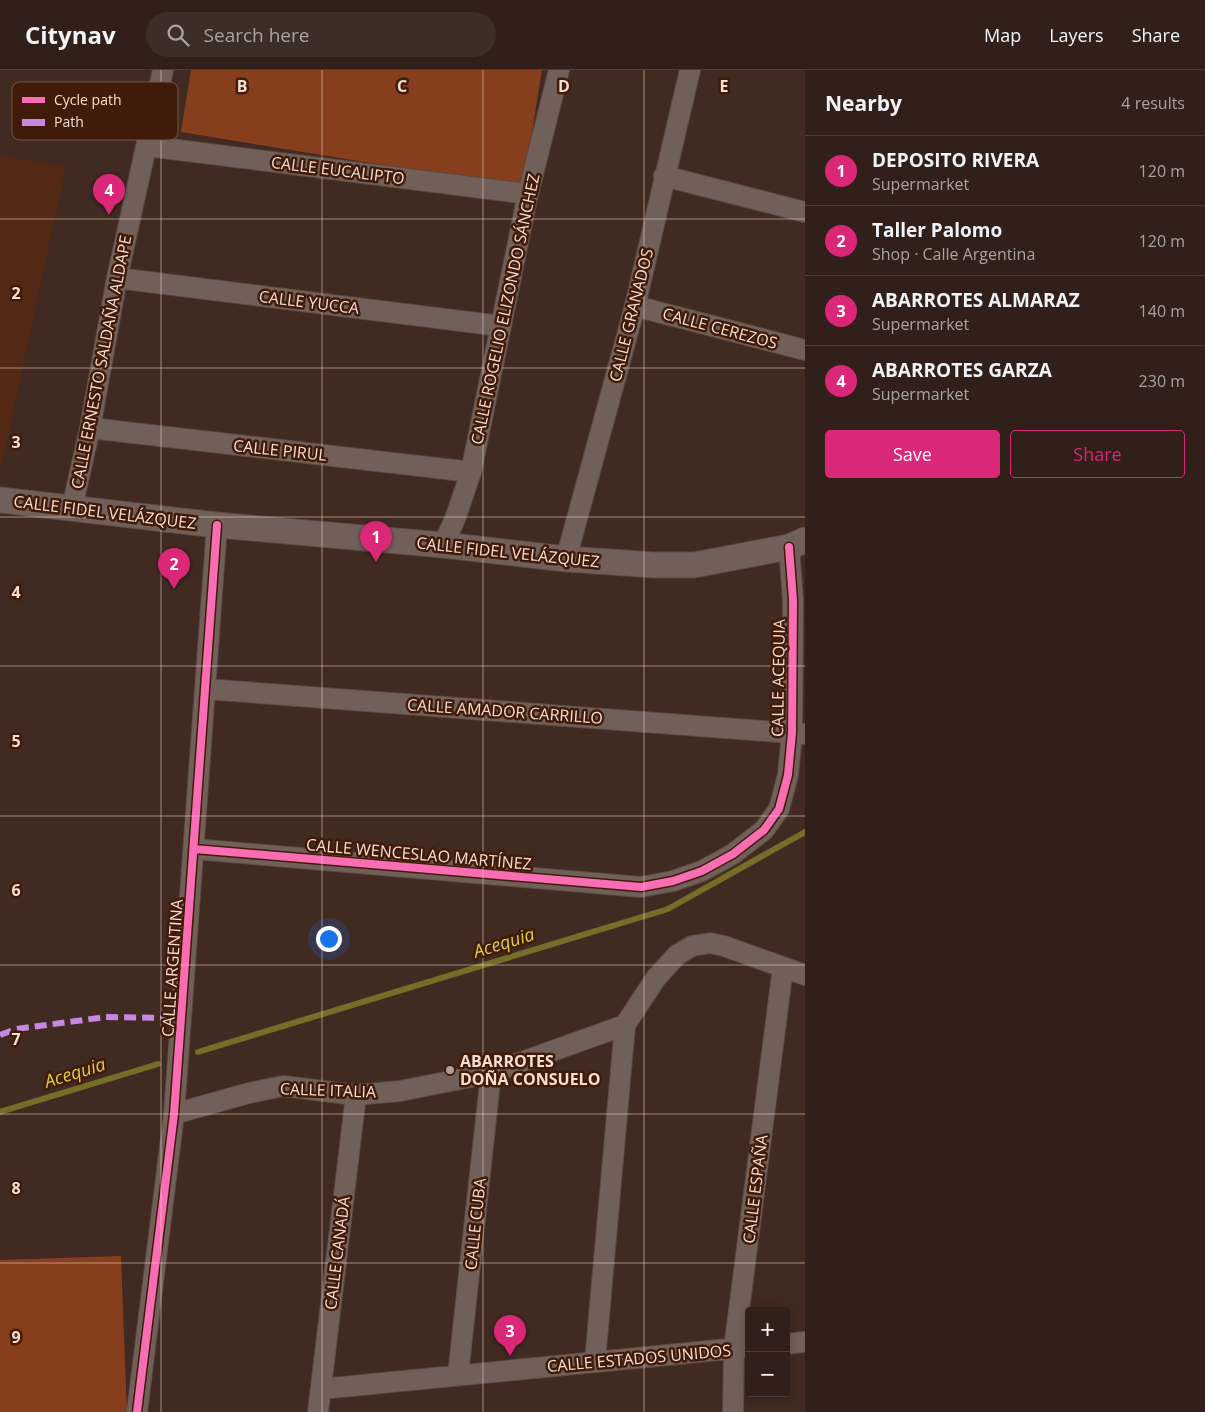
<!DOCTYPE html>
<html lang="en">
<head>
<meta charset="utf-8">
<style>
	:root { --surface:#302019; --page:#3c2d26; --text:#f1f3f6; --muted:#a8a3a2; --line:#4b3e38; --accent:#db2777 }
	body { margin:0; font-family:"Open Sans",sans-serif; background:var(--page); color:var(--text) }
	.controls { position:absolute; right:15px; bottom:15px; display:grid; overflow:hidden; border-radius:5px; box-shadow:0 2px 8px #0003 }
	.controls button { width:45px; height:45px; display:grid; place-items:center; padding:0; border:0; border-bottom:1px solid var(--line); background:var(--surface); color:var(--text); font:25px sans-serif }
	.you { position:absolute; left:328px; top:868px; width:18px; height:18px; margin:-12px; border:4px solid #fff; border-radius:50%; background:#1a73e8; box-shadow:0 0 0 8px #1a73e833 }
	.badge { display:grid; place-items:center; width:32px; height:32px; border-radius:50%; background:var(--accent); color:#fff; font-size:16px; font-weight:700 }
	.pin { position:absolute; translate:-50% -41px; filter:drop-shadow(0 1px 2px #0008) }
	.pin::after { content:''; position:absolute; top:26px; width:18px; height:15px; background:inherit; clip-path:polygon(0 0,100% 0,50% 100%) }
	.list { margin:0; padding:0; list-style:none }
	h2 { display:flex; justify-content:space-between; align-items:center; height:65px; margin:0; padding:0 20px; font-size:21px }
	h2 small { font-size:16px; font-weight:400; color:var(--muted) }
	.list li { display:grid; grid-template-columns:32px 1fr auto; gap:15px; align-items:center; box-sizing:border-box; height:70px; padding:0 20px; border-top:1px solid var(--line) }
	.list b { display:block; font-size:19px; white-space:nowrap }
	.list p { margin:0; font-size:16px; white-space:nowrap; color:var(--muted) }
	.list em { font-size:16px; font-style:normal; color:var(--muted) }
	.actions { display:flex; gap:10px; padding:15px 20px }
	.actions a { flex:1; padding:11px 0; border:1px solid var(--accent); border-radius:5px; text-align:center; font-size:18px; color:var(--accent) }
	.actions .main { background:var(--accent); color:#fff }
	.icon { flex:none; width:28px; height:28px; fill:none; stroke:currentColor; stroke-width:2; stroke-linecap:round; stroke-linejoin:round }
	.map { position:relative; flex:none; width:805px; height:1342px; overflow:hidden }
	header { display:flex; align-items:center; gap:30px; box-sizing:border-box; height:70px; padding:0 25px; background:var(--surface); border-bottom:1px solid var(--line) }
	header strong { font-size:24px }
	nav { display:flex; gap:28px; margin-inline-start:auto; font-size:18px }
	.search { width:350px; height:45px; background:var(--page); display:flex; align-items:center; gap:12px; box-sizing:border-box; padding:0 18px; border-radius:28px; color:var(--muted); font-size:19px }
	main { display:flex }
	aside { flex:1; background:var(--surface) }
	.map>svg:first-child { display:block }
	.built { fill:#532815 }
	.green { fill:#863e1c }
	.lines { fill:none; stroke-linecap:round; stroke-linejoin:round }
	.stream { stroke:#766d28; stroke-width:6 }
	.minor-casing { stroke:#5b4841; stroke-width:22 }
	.tertiary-casing { stroke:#5b4841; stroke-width:27 }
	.minor { stroke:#71605a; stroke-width:20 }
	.tertiary { stroke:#71605a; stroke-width:25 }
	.quiet { stroke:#c787e3; stroke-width:6; stroke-dasharray:12 6; stroke-linecap:butt }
	.cycleway-casing { stroke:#411b0a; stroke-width:11 }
	.cycleway { stroke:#f96db3; stroke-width:8 }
	.grid { fill:none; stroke:#f6dcd1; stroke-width:1; stroke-opacity:0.55 }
	.poi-dot { fill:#b69e93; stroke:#411b0a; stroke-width:2 }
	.labels { text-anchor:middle; stroke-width:5; stroke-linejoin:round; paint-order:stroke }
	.street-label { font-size:16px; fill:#f6dcd1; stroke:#411b0a }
	.poi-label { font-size:16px; font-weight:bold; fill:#f6dcd1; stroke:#411b0a; text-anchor:start }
	.water-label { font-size:18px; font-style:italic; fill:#dacd49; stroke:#411b0a }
	.key { fill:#411b0a; stroke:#775546; stroke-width:1 }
	.key-label { font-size:14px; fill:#f6dcd1 }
	.grid-label { font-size:16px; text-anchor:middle; font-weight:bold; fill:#f6dcd1; stroke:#411b0a; stroke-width:5; stroke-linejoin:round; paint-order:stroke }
</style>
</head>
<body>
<header>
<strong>Citynav</strong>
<div class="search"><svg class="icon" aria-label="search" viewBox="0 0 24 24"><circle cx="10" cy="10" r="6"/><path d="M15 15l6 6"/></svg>Search here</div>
<nav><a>Map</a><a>Layers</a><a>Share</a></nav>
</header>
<main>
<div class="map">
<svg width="805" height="1342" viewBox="0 0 805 1342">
	<rect width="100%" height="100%" fill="#402a21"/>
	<!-- built -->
	<path class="built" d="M0,85L66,97L0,402Z"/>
	<!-- green -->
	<path class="green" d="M191,0H542L523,118L181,62Z
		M121,1186L127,1342H0V1190Z"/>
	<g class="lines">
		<!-- stream -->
		<path class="stream" d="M198,982L668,839L805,762
			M0,1042L158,994"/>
		<defs>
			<path id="minor" d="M147,76L528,124
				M664,106L805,142
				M117,208L501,256
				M635,236L805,280
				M90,358L471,402
				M72,438L90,358L117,208L163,0
				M443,475L455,449L471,402L528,124L559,0
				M566,489L635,236L690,0
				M205,619L805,664
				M194,779L641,817L673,811L702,801L733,784L764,760L779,739L788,705L792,663L793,530L789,477
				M174,1044L249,1023L283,1016L356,1025L400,1021L491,1003L625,955L656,908L677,885L692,876L710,873L724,876L805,905
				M786,1274L805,1272
				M595,1291L625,955
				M458,1305L491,1003
				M321,1319L749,1277
				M137,1342L174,1044L217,455
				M318,1342L356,1025
				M733,1342L734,1279L783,897"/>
			<path id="tertiary" d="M0,430L217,455L443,475L566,489L655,495H694L789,477L805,470"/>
		</defs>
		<!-- minor casing -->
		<use href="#minor" class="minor-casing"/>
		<!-- tertiary casing -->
		<use href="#tertiary" class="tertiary-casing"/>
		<!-- minor -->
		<use href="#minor" class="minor"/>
		<!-- tertiary -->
		<use href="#tertiary" class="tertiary"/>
		<!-- quiet -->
		<path class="quiet" d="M0,965L16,959L106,947L182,948"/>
		<defs>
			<path id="cycleway" d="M194,779L641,817L673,811L702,801L733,784L764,760L779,739L788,705L792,663L793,530L789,477
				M137,1342L174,1044L217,455"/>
		</defs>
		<!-- cycleway casing -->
		<use href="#cycleway" class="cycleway-casing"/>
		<!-- cycleway -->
		<use href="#cycleway" class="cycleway"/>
	</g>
	<!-- grid -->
	<path class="grid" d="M161,0V1342M322,0V1342M483,0V1342M644,0V1342M0,149H805M0,298H805M0,447H805M0,596H805M0,746H805M0,895H805M0,1044H805M0,1193H805"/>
	<!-- markers -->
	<circle class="poi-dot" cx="450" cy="1000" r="5"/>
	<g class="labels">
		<!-- street labels -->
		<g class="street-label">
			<text transform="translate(338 100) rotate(7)" y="6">CALLE EUCALIPTO</text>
			<text transform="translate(309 232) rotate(7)" y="6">CALLE YUCCA</text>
			<text transform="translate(505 239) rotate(-78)" y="6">CALLE ROGELIO ELIZONDO SÁNCHEZ</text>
			<text transform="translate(631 245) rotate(-76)" y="6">CALLE GRANADOS</text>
			<text transform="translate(720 258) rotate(15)" y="6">CALLE CEREZOS</text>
			<text transform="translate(101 292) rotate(-79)" y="6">CALLE ERNESTO SALDAÑA ALDAPE</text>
			<text transform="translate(280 380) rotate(6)" y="6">CALLE PIRUL</text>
			<text transform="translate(105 442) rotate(7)" y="6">CALLE FIDEL VELÁZQUEZ</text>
			<text transform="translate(508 482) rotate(6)" y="6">CALLE FIDEL VELÁZQUEZ</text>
			<text transform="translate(778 608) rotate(-89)" y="6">CALLE ACEQUIA</text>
			<text transform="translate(505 641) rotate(4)" y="6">CALLE AMADOR CARRILLO</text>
			<text transform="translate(419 784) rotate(5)" y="6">CALLE WENCESLAO MARTÍNEZ</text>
			<text transform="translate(172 898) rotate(-86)" y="6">CALLE ARGENTINA</text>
			<text transform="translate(328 1020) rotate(2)" y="6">CALLE ITALIA</text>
			<text transform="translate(755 1119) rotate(-83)" y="6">CALLE ESPAÑA</text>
			<text transform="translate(475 1154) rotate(-84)" y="6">CALLE CUBA</text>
			<text transform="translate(337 1183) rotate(-83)" y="6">CALLE CANADÁ</text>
			<text transform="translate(639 1288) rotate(-5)" y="6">CALLE ESTADOS UNIDOS</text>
		</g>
		<!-- poi labels -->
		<g class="poi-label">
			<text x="460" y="997">ABARROTES<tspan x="460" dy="18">DOÑA CONSUELO</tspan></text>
		</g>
		<!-- water labels -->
		<g class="water-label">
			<text transform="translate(504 873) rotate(-17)" y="6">Acequia</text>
			<text transform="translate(75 1003) rotate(-17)" y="6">Acequia</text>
		</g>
	</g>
	<!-- legend -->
	<rect x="12" y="12" width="166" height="58" rx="8" class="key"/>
	<rect x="22" y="27" width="23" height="6" fill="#f96db3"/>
	<rect x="22" y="49" width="23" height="7" fill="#c787e3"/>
	<g class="key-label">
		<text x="54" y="35">Cycle path</text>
		<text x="54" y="57">Path</text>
	</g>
	<g class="grid-label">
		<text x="242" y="22">B</text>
		<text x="402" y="22">C</text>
		<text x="564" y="22">D</text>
		<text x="724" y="22">E</text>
		<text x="16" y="229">2</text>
		<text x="16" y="378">3</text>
		<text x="16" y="528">4</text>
		<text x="16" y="677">5</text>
		<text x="16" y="826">6</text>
		<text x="16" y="975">7</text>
		<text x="16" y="1124">8</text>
		<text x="16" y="1273">9</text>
	</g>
</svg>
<div class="controls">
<button>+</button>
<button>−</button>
</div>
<div class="you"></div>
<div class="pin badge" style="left:376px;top:492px">1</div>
<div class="pin badge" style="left:174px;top:519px">2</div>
<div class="pin badge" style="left:510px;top:1286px">3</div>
<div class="pin badge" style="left:109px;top:145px">4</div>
</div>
<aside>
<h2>Nearby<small>4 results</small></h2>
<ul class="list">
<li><span class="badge">1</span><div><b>DEPOSITO RIVERA</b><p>Supermarket</p></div><em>120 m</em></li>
<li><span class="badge">2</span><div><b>Taller Palomo</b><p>Shop · Calle Argentina</p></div><em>120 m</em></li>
<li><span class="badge">3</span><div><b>ABARROTES ALMARAZ</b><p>Supermarket</p></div><em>140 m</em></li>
<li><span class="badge">4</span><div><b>ABARROTES GARZA</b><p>Supermarket</p></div><em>230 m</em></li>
</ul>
<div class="actions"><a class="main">Save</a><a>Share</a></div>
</aside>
</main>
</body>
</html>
